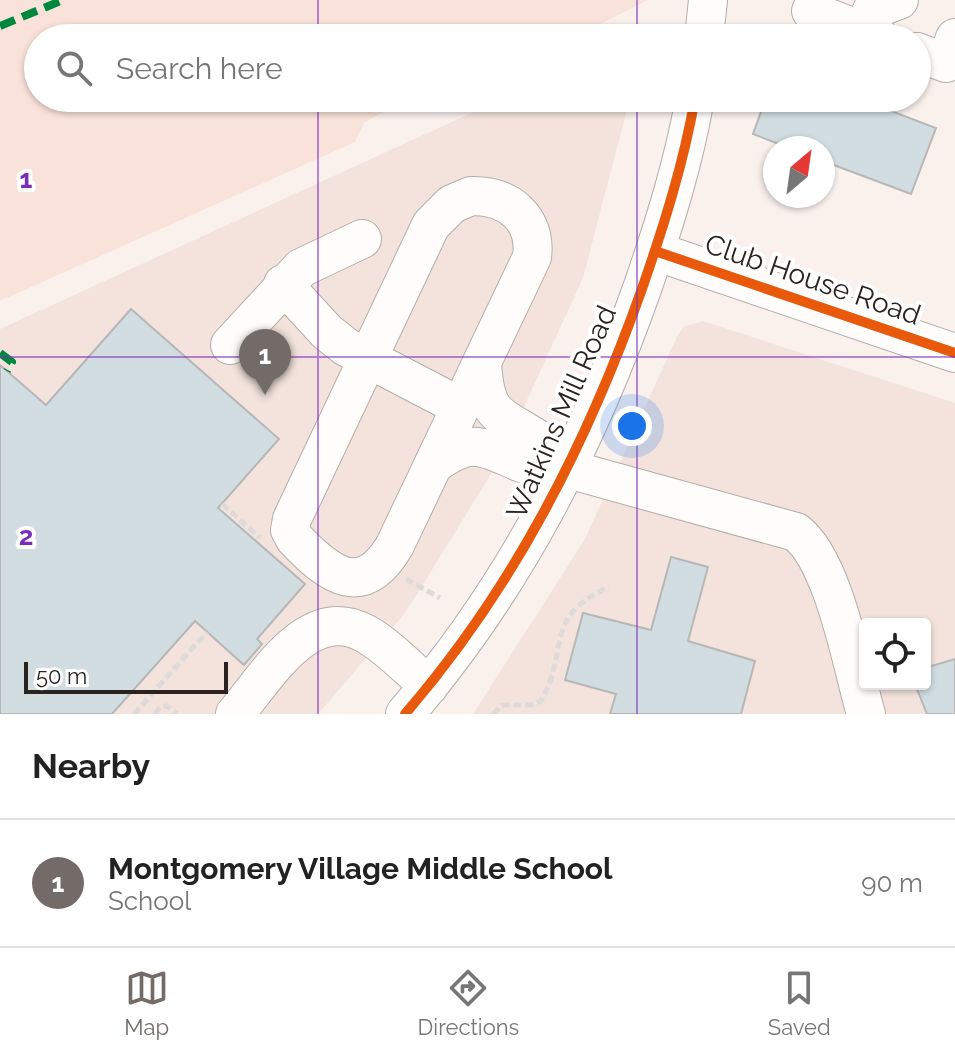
<!DOCTYPE html>
<html lang="en">
<head>
<meta charset="utf-8">
<style>
	:root { --surface:#fff; --page:#f6f6f6; --text:#222; --muted:#767676; --line:#e0e0e0; --accent:#736b68 }
	body { margin:0; font-family:Raleway,sans-serif; background:var(--page); color:var(--text) }
	.controls { position:absolute; right:24px; bottom:24px; display:grid; overflow:hidden; border-radius:8px; box-shadow:0 2px 6px #0004 }
	.controls button { width:72px; height:72px; display:grid; place-items:center; padding:0; border:0; border-bottom:2px solid var(--line); background:var(--surface); color:var(--text); font:40px sans-serif }
	.compass { position:absolute; left:763px; top:136px; width:72px; height:72px; border-radius:50%; background:var(--surface); box-shadow:0 2px 6px #0004; rotate:29deg }
	.scale { position:absolute; left:24px; bottom:20px; width:204px; box-sizing:border-box; padding-left:8px; border:4px solid #2a2320; border-top:0; font-size:22px; line-height:28px; white-space:nowrap; color:#2a2320; -webkit-text-stroke:6px #fff; paint-order:stroke }
	.you { position:absolute; left:632px; top:426px; width:28px; height:28px; margin:-20px; border:6px solid #fff; border-radius:50%; background:#1a73e8; box-shadow:0 0 0 12px #1a73e833 }
	.badge { display:grid; place-items:center; width:52px; height:52px; border-radius:50%; background:var(--accent); color:#fff; font-size:26px; font-weight:700 }
	.pin { position:absolute; translate:-50% -66px; filter:drop-shadow(0 2px 4px #0008) }
	.pin::after { content:''; position:absolute; top:42px; width:28px; height:24px; background:inherit; clip-path:polygon(0 0,100% 0,50% 100%) }
	.list { margin:0; padding:0; list-style:none }
	h2 { display:flex; justify-content:space-between; align-items:center; height:104px; margin:0; padding:0 32px; font-size:34px }
	h2 small { font-size:26px; font-weight:400; color:var(--muted) }
	.list li { display:grid; grid-template-columns:52px 1fr auto; gap:24px; align-items:center; box-sizing:border-box; height:128px; padding:0 32px; border-top:2px solid var(--line) }
	.list b { display:block; font-size:30px; white-space:nowrap }
	.list p { margin:0; font-size:26px; white-space:nowrap; color:var(--muted) }
	.list em { font-size:26px; font-style:normal; color:var(--muted) }
	.icon { flex:none; width:44px; height:44px; fill:none; stroke:currentColor; stroke-width:2; stroke-linecap:round; stroke-linejoin:round }
	.map { position:relative; flex:none; width:955px; height:714px; overflow:hidden }
	.search { position:absolute; background:var(--surface); box-shadow:0 2px 6px #0004; left:24px; right:24px; top:24px; height:88px; display:flex; align-items:center; gap:20px; box-sizing:border-box; padding:0 28px; border-radius:44px; color:var(--muted); font-size:30px }
	.sheet { height:232px; background:var(--surface) }
	nav { display:flex; justify-content:space-around; align-items:center; box-sizing:border-box; height:112px; border-top:2px solid var(--line); background:var(--surface); font-size:22px; color:var(--muted) }
	nav a { display:grid; justify-items:center; gap:4px }
	nav .on { color:var(--accent) }
	.map>svg:first-child { display:block }
	.built { fill:#f3e3dc; fill-rule:evenodd }
	.green { fill:#f9e2d9 }
	.building { fill:#d1dde1; stroke:#b7b7b7; stroke-width:2 }
	.lines { fill:none; stroke-linecap:round; stroke-linejoin:round }
	.minor-casing { stroke:#b4ada9; stroke-width:40 }
	.path { stroke:#dddad9; stroke-width:5; stroke-dasharray:8 4; stroke-linecap:butt }
	.minor { stroke:#fefdfc; stroke-width:38 }
	.quiet { stroke:#00873e; stroke-width:8; stroke-dasharray:16 8; stroke-linecap:butt }
	.cycleway-casing { stroke:#fff; stroke-width:15 }
	.cycleway { stroke:#e8590c; stroke-width:10 }
	.grid { fill:none; stroke:#7b2cbf; stroke-width:2; stroke-opacity:0.55 }
	.labels { text-anchor:middle; stroke-width:8; stroke-linejoin:round; paint-order:stroke }
	.street-label { font-size:28px; fill:#2a2320; stroke:#fff }
	.grid-label { font-size:26px; text-anchor:middle; font-weight:bold; fill:#7b2cbf; stroke:#fff; stroke-width:8; stroke-linejoin:round; paint-order:stroke }
</style>
</head>
<body>
<div class="map">
<svg width="955" height="714" viewBox="0 0 955 714">
	<rect width="100%" height="100%" fill="#faf1ed"/>
	<!-- built -->
	<path class="built" d="M504,98H630L583,278L499,461L406,612L318,714H0V329Z
		M703,321L955,403V714H473L585,539L676,339L683,327ZM865,624H925V684H865Z"/>
	<!-- green -->
	<path class="green" d="M0,0H648L573,38H38V98H407L364,123L355,142L0,301Z"/>
	<!-- building -->
	<path class="building" d="M766,98H857L936,128L911,194L823,161V148H789L753,134Z
		M131,309L279,439L218,508L305,584L257,639L262,644L244,665L195,621L112,714H0V365L46,405Z
		M671,557L708,567L688,641L755,661L741,714H610L616,694L565,680L583,613L651,630Z
		M955,659V714H927L915,684H925V668Z"/>
	<g class="lines">
		<defs>
			<path id="minor" d="M811,11L880,38
				M864,32L872,10L899,0
				M704,38L708,0
				M917,52L946,63L955,38
				M471,196C509,195 537,219 532,257L395,545C363,600 330,576 295,539L290,530L292,519L431,225L452,204Z
				M655,251L955,353
				M283,284L327,332L346,347L461,407
				M230,345L301,268L362,239
				M482,364C486,416 496,413 536,438C548,445 558,459 568,469
				M433,465C474,435 482,447 524,464C537,469 554,468 568,469L796,532C834,561 852,666 866,714
				M235,714C267,677 308,602 366,634C389,647 409,669 429,686
				M405,714C514,588 588,442 643,286C664,225 684,162 695,98"/>
		</defs>
		<!-- minor casing -->
		<use href="#minor" class="minor-casing"/>
		<!-- path -->
		<path class="path" d="M222,504L260,538
			M406,579L440,598
			M134,714L207,632
			M155,714L160,707L167,706L177,714
			M493,714L502,705H531L541,701C570,651 542,616 609,587"/>
		<!-- minor -->
		<use href="#minor" class="minor"/>
		<!-- quiet -->
		<path class="quiet" d="M0,26L63,0
			M0,353L12,362L7,371"/>
		<defs>
			<path id="cycleway" d="M655,251L955,353
				M405,714C514,588 588,442 643,286C664,225 684,162 695,98"/>
		</defs>
		<!-- cycleway casing -->
		<use href="#cycleway" class="cycleway-casing"/>
		<!-- cycleway -->
		<use href="#cycleway" class="cycleway"/>
	</g>
	<!-- grid -->
	<path class="grid" d="M318,0V38M637,0V38M318,98V714M637,98V714M0,357H955"/>
	<g class="labels">
		<!-- street labels -->
		<g class="street-label">
			<text transform="translate(813 279) rotate(19)" y="10">Club House Road</text>
			<text transform="translate(561 412) rotate(-66)" y="10">Watkins Mill Road</text>
		</g>
	</g>
	<g class="grid-label">
		<text x="26" y="188">1</text>
		<text x="26" y="545">2</text>
	</g>
</svg>
<div class="controls">
<button><svg class="icon" aria-label="locate" viewBox="0 0 24 24"><circle cx="12" cy="12" r="6"/><path d="M12 2v4M12 18v4M2 12h4M18 12h4"/></svg></button>
</div>
<svg class="compass" viewBox="-18 -18 36 36"><path d="M0-13l5 13h-10z" fill="#e53935"/><path d="M0 13l5-13h-10z" fill="#767676"/></svg>
<div class="scale">50 m</div>
<div class="you"></div>
<div class="pin badge" style="left:265px;top:395px">1</div>
<div class="search"><svg class="icon" aria-label="search" viewBox="0 0 24 24"><circle cx="10" cy="10" r="6"/><path d="M15 15l6 6"/></svg>Search here</div>
</div>
<section class="sheet">
<h2>Nearby<small></small></h2>
<ul class="list">
<li><span class="badge">1</span><div><b>Montgomery Village Middle School</b><p>School</p></div><em>90 m</em></li>
</ul>
</section>
<nav>
<a class="on"><svg class="icon" aria-label="map" viewBox="0 0 24 24"><path d="M3 6l6-2 6 2 6-2v14l-6 2-6-2-6 2zM9 4v14M15 6v14"/></svg>Map</a>
<a><svg class="icon" aria-label="directions" viewBox="0 0 24 24"><path d="M12 3l9 9-9 9-9-9zM9 14v-3h6M13 9l2 2-2 2"/></svg>Directions</a>
<a><svg class="icon" aria-label="saved" viewBox="0 0 24 24"><path d="M7 4h10v16l-5-4-5 4z"/></svg>Saved</a>
</nav>
</body>
</html>
